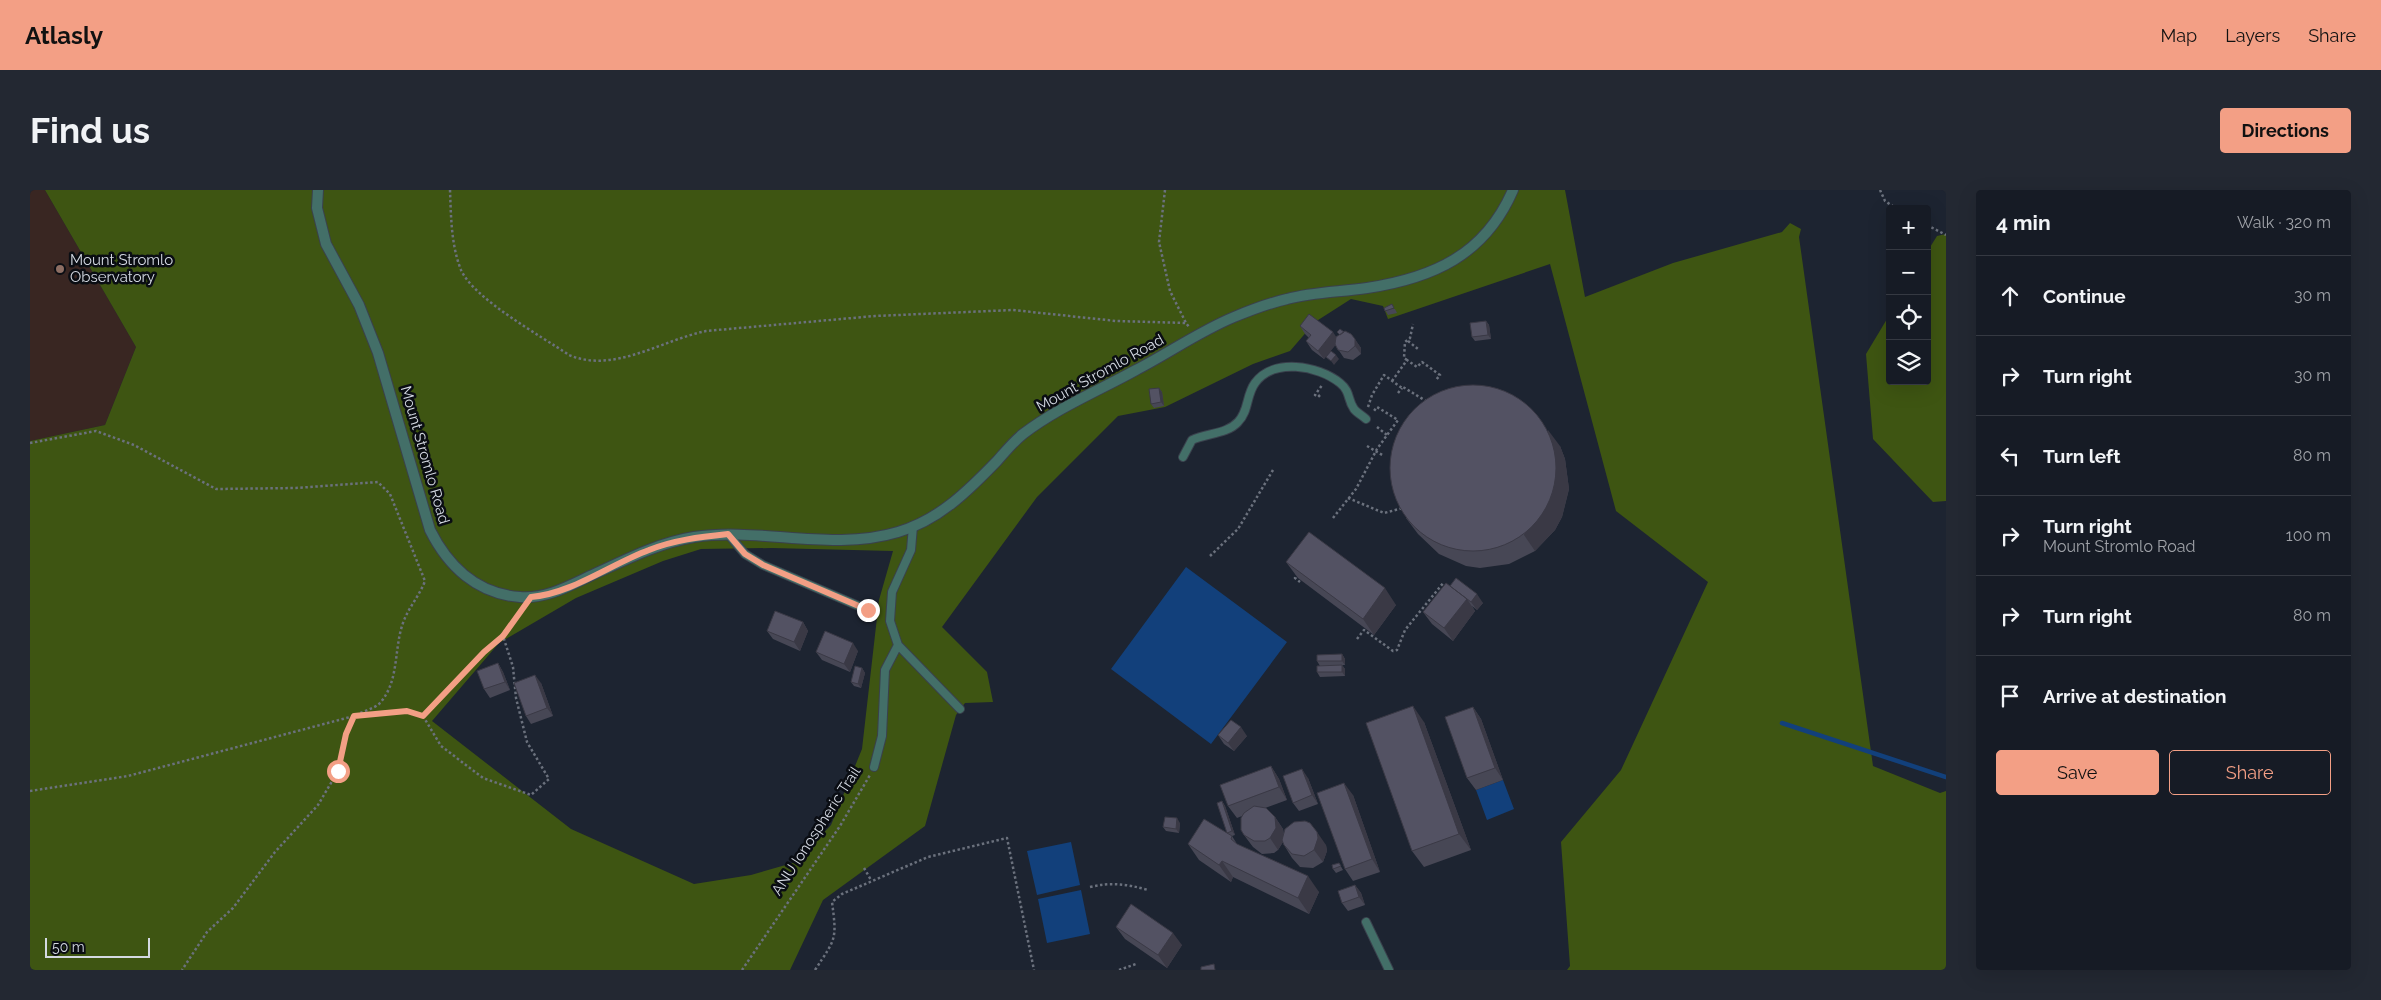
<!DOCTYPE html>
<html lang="en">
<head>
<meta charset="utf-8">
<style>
	:root { --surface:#161b25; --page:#232832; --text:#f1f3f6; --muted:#9ea1a7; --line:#353942; --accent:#f39f85 }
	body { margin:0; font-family:Raleway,sans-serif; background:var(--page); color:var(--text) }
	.controls { position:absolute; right:15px; top:15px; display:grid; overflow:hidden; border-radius:5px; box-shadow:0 5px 20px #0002 }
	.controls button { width:45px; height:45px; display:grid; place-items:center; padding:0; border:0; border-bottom:1px solid var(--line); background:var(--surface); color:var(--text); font:25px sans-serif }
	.scale { position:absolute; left:15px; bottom:12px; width:105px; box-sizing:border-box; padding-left:5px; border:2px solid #d4d9e2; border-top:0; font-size:14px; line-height:18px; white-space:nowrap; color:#d4d9e2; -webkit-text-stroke:4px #0a0d13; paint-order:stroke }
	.stop { position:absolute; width:15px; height:15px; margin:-11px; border:4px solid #f39f85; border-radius:50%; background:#fff }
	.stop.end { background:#f39f85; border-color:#fff; box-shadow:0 1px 5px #0008 }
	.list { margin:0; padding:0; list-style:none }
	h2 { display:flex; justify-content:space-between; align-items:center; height:65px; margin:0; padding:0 20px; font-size:21px }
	h2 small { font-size:16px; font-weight:400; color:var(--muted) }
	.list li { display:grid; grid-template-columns:32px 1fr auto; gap:15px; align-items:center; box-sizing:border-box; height:80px; padding:0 20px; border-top:1px solid var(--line) }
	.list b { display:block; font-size:19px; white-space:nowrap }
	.list p { margin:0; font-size:16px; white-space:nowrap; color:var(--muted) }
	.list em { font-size:16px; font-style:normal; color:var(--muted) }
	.actions { display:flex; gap:10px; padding:15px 20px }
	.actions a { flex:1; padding:11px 0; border:1px solid var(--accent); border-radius:5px; text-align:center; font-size:18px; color:var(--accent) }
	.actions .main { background:var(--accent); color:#111 }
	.icon { flex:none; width:28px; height:28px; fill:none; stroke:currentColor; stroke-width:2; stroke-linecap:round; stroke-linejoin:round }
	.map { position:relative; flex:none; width:1916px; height:780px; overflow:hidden; border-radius:5px }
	header { display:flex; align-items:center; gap:30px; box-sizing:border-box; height:70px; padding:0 25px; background:var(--accent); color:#111 }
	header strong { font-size:24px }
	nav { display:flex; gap:28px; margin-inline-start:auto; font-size:18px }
	.intro { display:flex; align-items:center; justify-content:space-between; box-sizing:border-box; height:120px; padding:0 30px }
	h1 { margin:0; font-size:35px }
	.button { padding:12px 22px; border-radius:5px; background:var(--accent); color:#111; font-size:18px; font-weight:700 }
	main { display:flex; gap:30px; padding:0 30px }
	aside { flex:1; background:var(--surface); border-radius:5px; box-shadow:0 5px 20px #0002 }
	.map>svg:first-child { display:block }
	.education { fill:#392622 }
	.green { fill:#3e5512; fill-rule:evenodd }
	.water { fill:#12407b }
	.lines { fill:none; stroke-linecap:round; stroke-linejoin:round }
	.stream { stroke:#12407b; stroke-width:4.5 }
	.service-casing { stroke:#3a414d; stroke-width:10 }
	.minor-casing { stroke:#3a414d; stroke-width:12 }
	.path { stroke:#6b717d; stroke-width:2.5; stroke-dasharray:2.5 2.5; stroke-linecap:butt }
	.service { stroke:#436f68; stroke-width:8 }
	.minor { stroke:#436f68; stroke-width:10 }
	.wall { fill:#474755 }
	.shaded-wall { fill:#3a3945 }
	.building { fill:#535263; stroke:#3a3945 }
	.route { stroke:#f39f85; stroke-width:6 }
	.education-dot { fill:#8d6e63; stroke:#0a0d13; stroke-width:2 }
	.labels { text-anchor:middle; stroke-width:5; stroke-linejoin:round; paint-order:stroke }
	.poi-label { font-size:15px; fill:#d4d9e2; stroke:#0a0d13; text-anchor:start }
	.street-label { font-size:15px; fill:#d4d9e2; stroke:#0a0d13 }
</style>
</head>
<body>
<header>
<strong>Atlasly</strong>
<nav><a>Map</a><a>Layers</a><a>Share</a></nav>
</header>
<div class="intro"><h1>Find us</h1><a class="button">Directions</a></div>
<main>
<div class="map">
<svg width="1916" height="780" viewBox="0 0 1916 780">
	<rect width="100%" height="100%" fill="#1d2431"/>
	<!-- education -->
	<path class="education" d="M0,0H15L106,157L75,235L0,251Z"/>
	<!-- green -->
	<path class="green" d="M15,0H1535L1555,107L1643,73L1752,42L1760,33L1771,39L1769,47L1843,576L1910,603L1916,601V780H1537L1540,776L1531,652L1591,580L1678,392L1586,321L1520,74L1358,129L1353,116L1321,109L1285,132L1260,161L1223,174L1135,217L1088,226L1007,307L912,437L957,482L963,512L935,513L926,525L895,636L793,710L760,780H0V251L75,235L106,157ZM742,358L863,361L849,410L832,559L801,635L766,672L721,685L664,694L541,639L402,531L469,453L546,408L633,371L671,359Z
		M1916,44V311L1903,312L1843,249L1836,164L1860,124V191H1897V62L1907,46Z"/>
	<!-- water -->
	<path class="water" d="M1156,377L1257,452L1181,554L1081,479Z
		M1473,590L1484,619L1457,630L1446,600Z
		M1041,652L1050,695L1007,705L997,661Z
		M1051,700L1060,744L1017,753L1008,709Z"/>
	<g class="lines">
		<!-- stream -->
		<path class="stream" d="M1752,533L1916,587"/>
		<defs>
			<path id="service" d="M1153,267L1162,250C1177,243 1197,244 1208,232C1219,221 1216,205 1225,193C1243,168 1288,175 1310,193C1321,202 1317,209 1324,219C1327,223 1333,226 1336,229
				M883,336L881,360L862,402L860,431L868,455L930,519
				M698,344L715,364L733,375L838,420
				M844,577L852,546L855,480L868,455
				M1336,732L1359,780"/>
			<path id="minor" d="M288,0L287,18L296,54L329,115L348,163L400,340C418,376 447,404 490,407C515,409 537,397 560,386C593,371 627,353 664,347C731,337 802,362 868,342C909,330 938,301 967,271C975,262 983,252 993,244C1027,218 1068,201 1106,180C1139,163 1170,141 1204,127C1221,120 1239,113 1257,109C1283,102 1310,102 1337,98C1403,88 1455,65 1483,0"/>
		</defs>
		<!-- service casing -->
		<use href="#service" class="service-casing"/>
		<!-- minor casing -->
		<use href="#minor" class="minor-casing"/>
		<!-- path -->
		<path class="path" d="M420,0C421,26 421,55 431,80C444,109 511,146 539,165C584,184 632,150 676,141L845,126L983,120L1086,131L1156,133L1159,137
			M1135,0L1129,52L1140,101L1156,133
			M1850,0L1855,11L1867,19
			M1897,35L1916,45
			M1378,151L1388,159
			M1377,170L1374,168L1375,152L1380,148L1383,134
			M1362,191L1377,170L1387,177L1392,172L1410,185L1406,190
			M1368,203L1372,198
			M1290,205L1288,207L1285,205L1293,194
			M1338,217L1342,205L1354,185L1372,198L1373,197L1396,211
			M1347,237L1357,245
			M0,253L66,241L104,255L186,299L266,298L348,292L360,304L395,391C389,407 377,419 372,436C364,461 369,493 349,514C343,519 331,522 324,526L316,544L308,581L288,615L245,662L203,718L177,742L152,780
			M1337,256L1354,266
			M1318,308L1354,323L1373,318
			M1303,328L1326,299L1347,259L1368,230L1347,217L1344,221
			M1180,366L1208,339L1243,280
			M1268,383L1265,388L1270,392
			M1327,449L1334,440L1363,461L1367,460L1375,440L1414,392
			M393,526L411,556L453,588L501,605L519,589L497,552L486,508L483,477L473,446
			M0,601L98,586L324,526L377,521L393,526C426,490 464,458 493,418
			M834,678L841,690
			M1060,697C1081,692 1097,694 1118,700
			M712,780L810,636L840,585
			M785,780C806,748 807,750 802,712L812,704L898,667L977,648L1004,780
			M1089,780L1106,774"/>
		<!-- service -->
		<use href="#service" class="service"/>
		<!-- minor -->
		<use href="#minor" class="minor"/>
	</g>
	<!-- wall -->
	<path class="wall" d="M1354,118L1365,119L1367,123L1358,125Z
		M1456,131L1459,135L1461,149L1445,151L1442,147Z
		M1270,136L1306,147L1314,142L1321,144L1331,158V164L1323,170L1314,168L1305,155L1294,169L1282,160L1276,151L1279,148L1275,144Z
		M1129,198L1132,202L1134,216L1124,218L1121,214Z
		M1530,256L1535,269L1539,299L1532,327L1525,340L1505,361L1479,374L1450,378L1436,376L1409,364L1388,344L1376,328Z
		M1256,372L1366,415L1344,445L1268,388Z
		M1420,396L1453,413L1447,420L1442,416L1445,421L1423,451L1402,434L1393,422Z
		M773,432L778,441L770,461L743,449L737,441Z
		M828,461L820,482L792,470L786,462Z
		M1312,464L1315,469V475H1312L1315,479V486L1290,487L1287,482L1290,476L1287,471Z
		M468,473L473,482L480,500L460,508L454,499Z
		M832,478L835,483L831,498L824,496L821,492Z
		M511,493L523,526L501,534L496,526Z
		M1443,517L1451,529L1473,590L1446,600L1437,588Z
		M1394,532L1441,660L1394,677L1382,661Z
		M1188,545L1217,546L1204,561L1194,554Z
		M1241,576L1249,589L1257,610L1235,618L1245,627L1253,639L1254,644L1296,655L1297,661L1293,672L1283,678L1270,677L1262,668L1254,655L1253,652L1248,660L1244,663L1232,664L1223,657L1214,645L1212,626L1207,628L1198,616Z
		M1278,588L1288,614L1269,621L1263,613Z
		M1323,605L1350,682L1323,691L1315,679Z
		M1192,611L1195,616L1205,645L1202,646L1207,654L1289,702L1279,724L1203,687L1201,692L1169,670L1158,654L1198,644L1197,643Z
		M1150,633L1149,643L1136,641L1133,637Z
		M1309,673L1313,680L1306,683L1303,679Z
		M1325,695L1331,703L1335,715L1318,721L1312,713Z
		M1086,737L1152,755L1137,778L1095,749Z"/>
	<!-- shaded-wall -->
	<path class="shaded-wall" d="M1456,131L1459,135L1461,149L1458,145Z
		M1303,142L1309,151L1294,169L1288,161Z
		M1325,149L1331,158V164L1325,156Z
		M1306,165L1309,169L1304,175L1301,171Z
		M1129,198L1132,202L1134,216L1131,212Z
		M1518,240L1530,256L1535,269L1539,299L1532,327L1525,340L1505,361L1494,345Z
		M1355,398L1366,415L1344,445L1333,429Z
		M1447,404L1453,413L1447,420L1441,412Z
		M1437,409L1445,421L1423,451L1414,438Z
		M773,432L778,441L770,461L764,452Z
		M823,453L828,461L820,482L814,474Z
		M1312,464L1315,469V475L1312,471Z
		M468,473L473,482L480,500L475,492Z
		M1312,475L1315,479V486L1312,482Z
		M832,478L835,483L831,498L828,494Z
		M505,485L511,493L523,526L517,518Z
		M1383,516L1394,532L1441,660L1429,644Z
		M1443,517L1451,529L1473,590L1465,578Z
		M1211,537L1217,546L1204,561L1198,553Z
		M1241,576L1249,589L1257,610L1249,597Z
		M1272,579L1278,588L1288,614L1282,605Z
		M1314,593L1323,605L1350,682L1342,669Z
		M1192,611L1195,616L1205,645L1202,641Z
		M1245,627L1253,639L1254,650L1248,660L1240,648Z
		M1147,628L1150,633L1149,643L1146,639Z
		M1287,642L1296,655L1297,661L1293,672L1284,660Z
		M1192,671L1203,687L1201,692L1189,675Z
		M1278,686L1289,702L1279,724L1268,708Z
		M1325,695L1331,703L1335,715L1329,707Z
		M1143,743L1152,755L1137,778L1128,765Z"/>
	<!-- building -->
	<path class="building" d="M1362,114L1364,118L1355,121L1354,118Z
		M1279,124L1303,142L1288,161L1276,151L1281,145L1270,136Z
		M1456,131L1458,145L1442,147L1440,133Z
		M1310,139L1314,142L1310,145L1307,142Z
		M1315,141L1321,144L1325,149V156L1318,162L1308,160L1305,154L1306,147Z
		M1301,161L1306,165L1301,171L1296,167Z
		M1360 278a83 83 0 1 1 166 0a83 83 0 1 1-166 0Z
		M1129,198L1131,212L1121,214L1119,199Z
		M1279,342L1355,398L1333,429L1256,372Z
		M1426,388L1447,404L1441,412L1420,396Z
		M1416,393L1437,409L1414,438L1393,422Z
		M745,421L773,432L764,452L737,441Z
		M795,441L823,453L814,474L786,462Z
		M1312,464V471H1287V465Z
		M468,473L475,492L454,499L447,481Z
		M1312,475V482H1287V476Z
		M825,476L832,478L828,494L821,492Z
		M505,485L517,518L496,526L484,493Z
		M1383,516L1429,644L1382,661L1336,533Z
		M1443,517L1465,578L1437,588L1415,527Z
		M1201,530L1211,537L1198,553L1188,545Z
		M1241,576L1249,597L1198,616L1190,595Z
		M1272,579L1282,605L1263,613L1253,586Z
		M1314,593L1342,669L1315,679L1287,603Z
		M1192,611L1202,641L1197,643L1187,613Z
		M1224,616L1236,618L1245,627L1246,638L1240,648L1235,651H1224L1214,645L1211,640V628L1214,623Z
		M1135,627L1147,628L1146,639L1133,637Z
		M1174,629L1202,646L1201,649L1207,654L1278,686L1268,708L1192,671L1189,675L1158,654Z
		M1275,631L1280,633L1287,642L1288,648L1284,660L1274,666L1262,664L1254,655L1252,650L1255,639L1264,632Z
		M1309,673L1311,676L1303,679L1302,675Z
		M1325,695L1329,707L1312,713L1308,701Z
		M1101,714L1143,743L1128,765L1086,737Z
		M1184,774L1185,780H1171V777Z"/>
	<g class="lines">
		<!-- route -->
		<path class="route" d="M308,581L316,544L324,526L377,521L393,526L454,462L473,446L501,407C541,404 581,374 619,360C644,350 670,347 698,344L715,364L733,375L838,420"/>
	</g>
	<!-- markers -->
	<circle class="education-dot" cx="30" cy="79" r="5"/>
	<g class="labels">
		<!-- poi labels -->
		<g class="poi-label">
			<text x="40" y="75">Mount Stromlo<tspan x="40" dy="17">Observatory</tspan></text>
		</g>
		<!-- street labels -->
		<g class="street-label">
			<text transform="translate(1070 183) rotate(-29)" y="5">Mount Stromlo Road</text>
			<text transform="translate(395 265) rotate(74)" y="5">Mount Stromlo Road</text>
			<text transform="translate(786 641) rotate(-57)" y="5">ANU Ionospheric Trail</text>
		</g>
	</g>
</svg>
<div class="controls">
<button>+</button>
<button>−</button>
<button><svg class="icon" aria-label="locate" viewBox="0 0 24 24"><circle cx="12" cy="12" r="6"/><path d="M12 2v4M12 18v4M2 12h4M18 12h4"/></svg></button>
<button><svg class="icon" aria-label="layers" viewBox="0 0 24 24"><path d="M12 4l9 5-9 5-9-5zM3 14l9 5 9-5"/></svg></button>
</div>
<div class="scale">50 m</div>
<div class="stop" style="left:308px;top:581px"></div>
<div class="stop end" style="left:838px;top:420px"></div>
</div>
<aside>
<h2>4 min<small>Walk · 320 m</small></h2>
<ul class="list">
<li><svg class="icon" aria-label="ahead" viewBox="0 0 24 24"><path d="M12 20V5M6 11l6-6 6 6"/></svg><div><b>Continue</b></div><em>30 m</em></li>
<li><svg class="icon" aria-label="right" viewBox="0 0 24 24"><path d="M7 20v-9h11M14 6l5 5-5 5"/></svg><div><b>Turn right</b></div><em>30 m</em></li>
<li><svg class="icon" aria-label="left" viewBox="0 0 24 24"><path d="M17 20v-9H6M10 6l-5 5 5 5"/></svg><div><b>Turn left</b></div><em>80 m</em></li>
<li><svg class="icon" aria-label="right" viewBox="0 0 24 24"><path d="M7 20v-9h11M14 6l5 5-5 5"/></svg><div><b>Turn right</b><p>Mount Stromlo Road</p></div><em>100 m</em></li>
<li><svg class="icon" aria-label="right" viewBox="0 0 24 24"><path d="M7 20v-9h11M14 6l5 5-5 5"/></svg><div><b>Turn right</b></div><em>80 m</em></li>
<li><svg class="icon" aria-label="arrive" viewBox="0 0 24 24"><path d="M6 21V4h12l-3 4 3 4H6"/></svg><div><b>Arrive at destination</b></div></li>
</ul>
<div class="actions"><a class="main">Save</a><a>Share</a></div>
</aside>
</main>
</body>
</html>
